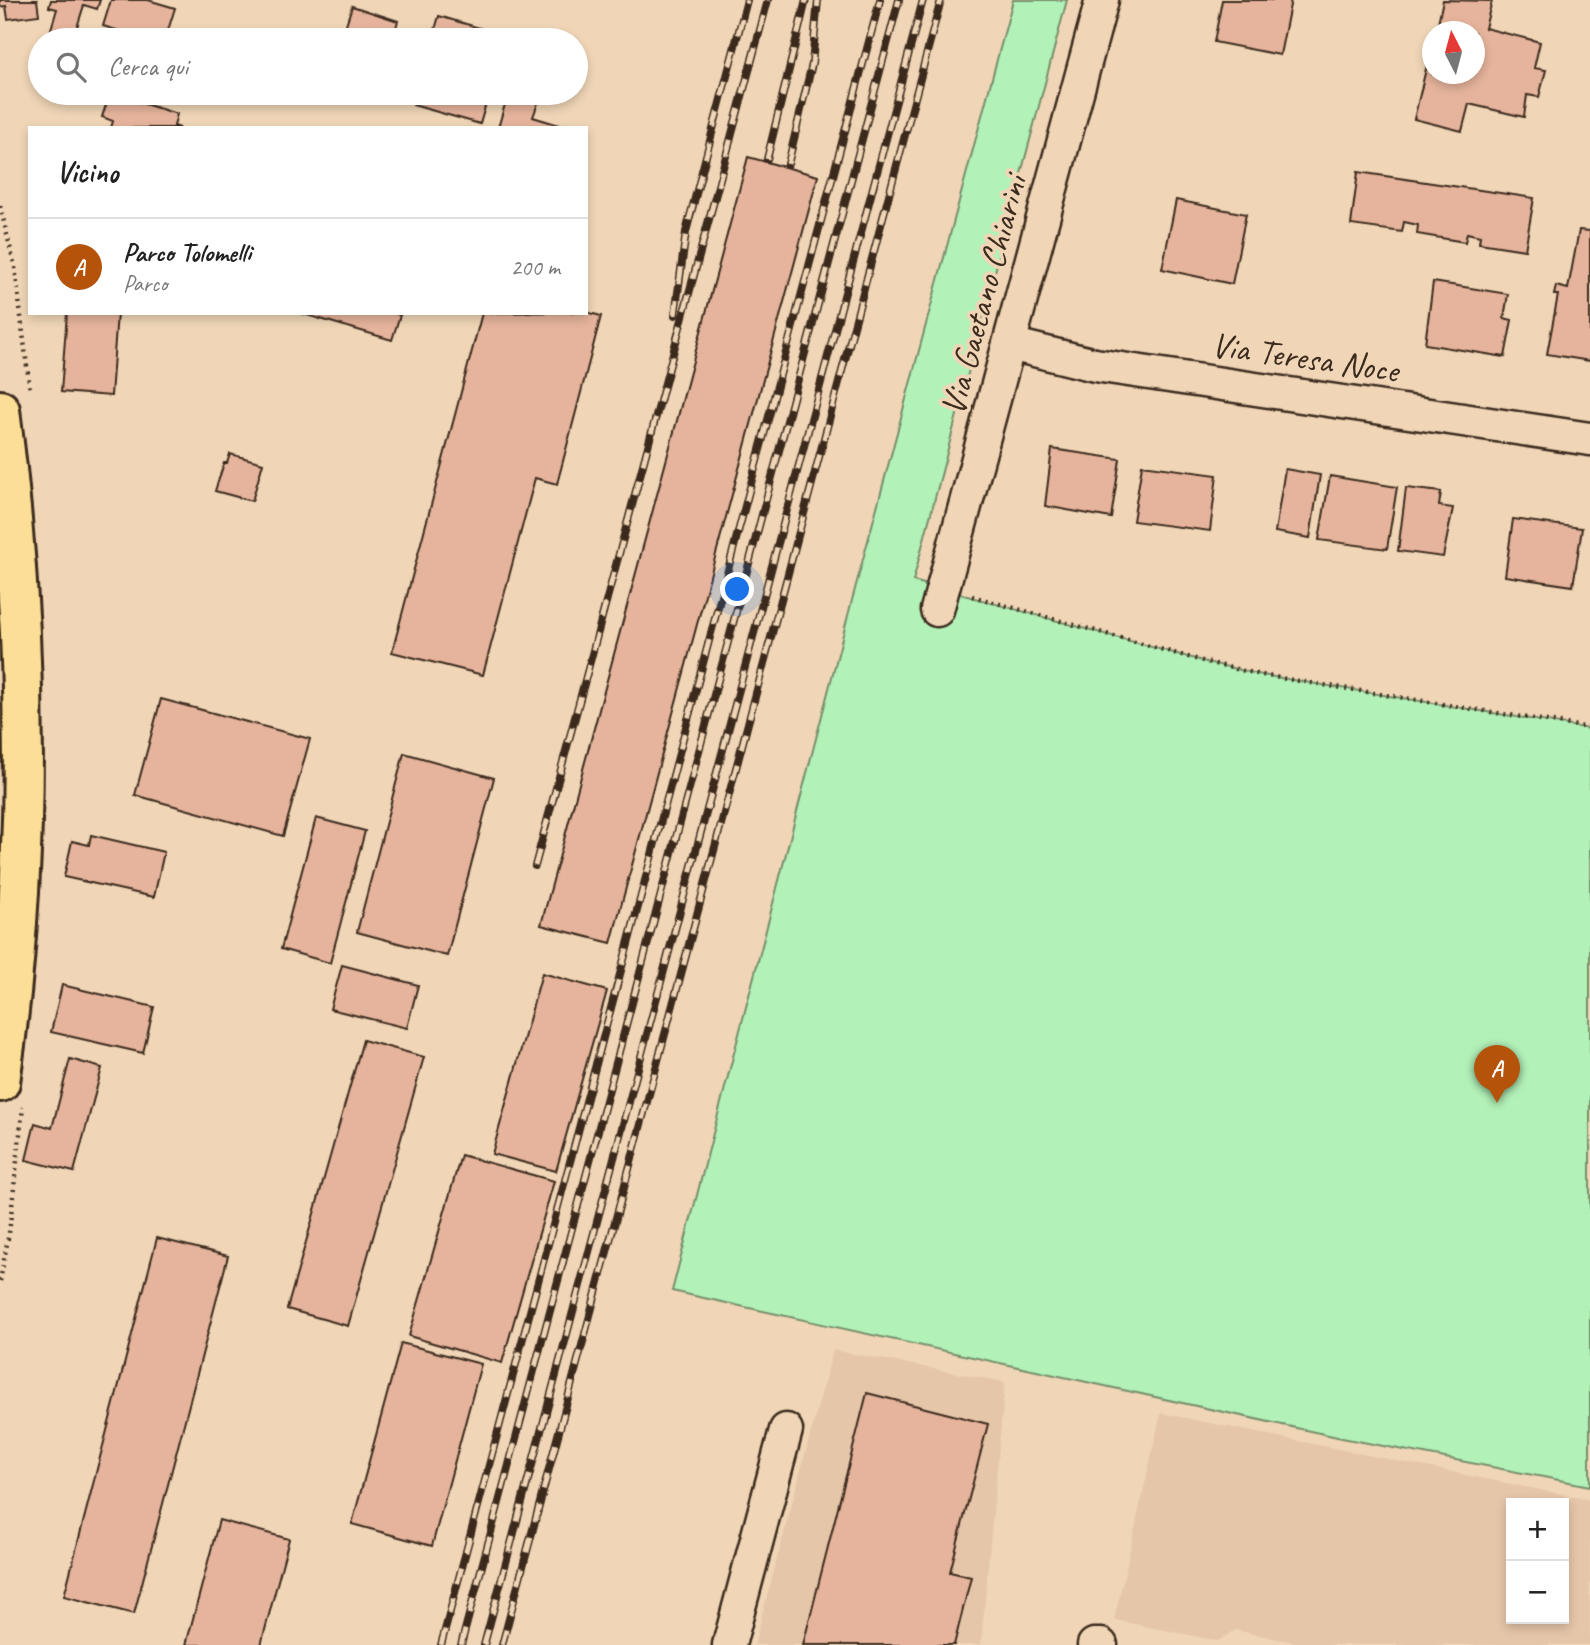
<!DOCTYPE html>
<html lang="it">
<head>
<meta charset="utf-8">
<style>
	:root { --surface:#fff; --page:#f2f2f2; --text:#222; --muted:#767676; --line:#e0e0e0; --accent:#b45309 }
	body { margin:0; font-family:Caveat,sans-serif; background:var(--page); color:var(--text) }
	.controls { position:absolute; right:21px; bottom:21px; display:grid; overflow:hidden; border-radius:0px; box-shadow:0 4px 10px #0003 }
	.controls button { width:63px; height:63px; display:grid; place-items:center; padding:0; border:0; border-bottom:2px solid var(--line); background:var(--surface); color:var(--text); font:35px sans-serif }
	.compass { position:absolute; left:1422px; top:21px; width:63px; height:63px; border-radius:50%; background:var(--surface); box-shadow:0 4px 10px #0003; rotate:354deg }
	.you { position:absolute; left:738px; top:590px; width:24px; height:24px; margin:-18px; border:5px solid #fff; border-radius:50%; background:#1a73e8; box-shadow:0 0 0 10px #1a73e833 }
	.badge { display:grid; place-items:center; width:46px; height:46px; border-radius:50%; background:var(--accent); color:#fff; font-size:23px; font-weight:700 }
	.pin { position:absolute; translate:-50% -58px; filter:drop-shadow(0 2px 4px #0008) }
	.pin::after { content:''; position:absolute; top:37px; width:24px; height:21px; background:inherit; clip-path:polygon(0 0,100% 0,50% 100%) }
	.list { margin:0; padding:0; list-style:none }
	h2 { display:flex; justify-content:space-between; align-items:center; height:91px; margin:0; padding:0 28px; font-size:30px }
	h2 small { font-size:23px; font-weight:400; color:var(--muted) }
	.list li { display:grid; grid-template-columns:46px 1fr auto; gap:21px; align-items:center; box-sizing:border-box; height:98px; padding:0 28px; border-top:2px solid var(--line) }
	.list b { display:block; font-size:26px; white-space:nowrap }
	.list p { margin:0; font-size:23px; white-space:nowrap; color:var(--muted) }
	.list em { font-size:23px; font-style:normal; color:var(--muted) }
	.icon { flex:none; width:38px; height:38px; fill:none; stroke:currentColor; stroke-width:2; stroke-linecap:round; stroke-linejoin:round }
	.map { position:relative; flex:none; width:1590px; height:1645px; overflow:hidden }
	.search { position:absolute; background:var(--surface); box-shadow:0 4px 10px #0003; left:28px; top:28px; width:560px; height:77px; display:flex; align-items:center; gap:18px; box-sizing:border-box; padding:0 24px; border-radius:38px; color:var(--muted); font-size:26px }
	.panel { position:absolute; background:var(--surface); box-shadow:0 4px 10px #0003; left:28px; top:126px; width:560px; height:189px; border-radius:0px }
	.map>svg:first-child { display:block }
	.built { fill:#e6c6a9; fill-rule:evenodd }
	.green { fill:#b2f1b8; stroke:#768e6b; stroke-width:2 }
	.building { fill:#e6b49c; stroke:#3b2a1e; stroke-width:2 }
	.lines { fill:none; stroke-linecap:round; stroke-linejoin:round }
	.minor-casing { stroke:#3b2a1e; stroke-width:37 }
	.primary-casing { stroke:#3b2a1e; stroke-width:44 }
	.path { stroke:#3b2a1e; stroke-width:4.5; stroke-dasharray:2 5; stroke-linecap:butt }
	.minor { stroke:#f0d6b7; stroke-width:32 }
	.primary { stroke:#fcde96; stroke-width:38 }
	.rail-casing { stroke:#3b2a1e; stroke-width:8 }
	.rail { stroke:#f0d6b7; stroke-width:5; stroke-dasharray:16; stroke-linecap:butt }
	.labels { text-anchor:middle; stroke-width:7; stroke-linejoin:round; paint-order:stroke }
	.street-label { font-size:35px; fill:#3b2a1e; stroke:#f0d6b7 }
</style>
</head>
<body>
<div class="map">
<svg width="1590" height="1645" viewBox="0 0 1590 1645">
	<rect width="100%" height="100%" fill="#f0d6b7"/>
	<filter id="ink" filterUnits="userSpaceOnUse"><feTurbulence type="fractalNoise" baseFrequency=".0143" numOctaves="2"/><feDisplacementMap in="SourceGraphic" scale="14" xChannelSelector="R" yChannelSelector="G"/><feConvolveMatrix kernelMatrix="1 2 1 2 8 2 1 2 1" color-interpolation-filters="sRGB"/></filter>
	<g filter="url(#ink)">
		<!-- built -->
		<path class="built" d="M833,1350L1005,1382L981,1645H754Z
			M1161,1413L1590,1500V1645H1307L1235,1630L1218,1641L1114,1620ZM1511,1503H1564V1619H1511Z"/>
		<!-- green -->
		<path class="green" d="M1013,0H1067L913,581L1206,662L1262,675L1590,729V1486L1342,1438L672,1291L851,604Z"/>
		<!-- building -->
		<path class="building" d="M0,0H37L39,15L8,19L6,6L0,7Z
			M51,0H100L97,9L84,5L73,40L48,39L57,9L49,7Z
			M111,0H148L175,8L165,40H121L123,32L103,26Z
			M1222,0H1291L1280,55L1214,42Z
			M1443,0L1492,1L1485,28L1540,42L1534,68L1546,70L1539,97L1527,95L1524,117L1469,104L1462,131L1414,119L1432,44V74H1474V32H1436Z
			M352,6L398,21L392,40H341Z
			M439,16L507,36L505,40H432Z
			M110,93H135L132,100L177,114L174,126L180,128H111L113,121L102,117Z
			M417,93H489L480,124L413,105Z
			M508,94L538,103L533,117L569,128H498Z
			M748,157L818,176L611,943L541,925Z
			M1358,172L1534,198L1525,250L1479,243L1480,236L1467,233L1465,242L1417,234L1418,225L1404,222L1402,232L1351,225Z
			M1176,200L1246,214L1232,284L1162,269Z
			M1579,230L1590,231V361L1547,354L1558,295H1554L1556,286L1568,289Z
			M1433,282L1508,294L1504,318L1512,320L1505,357L1425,344Z
			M586,312L601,316L557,484L535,478L483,675L392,652L482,313Z
			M67,313H117L111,396L61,392Z
			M300,313H393L400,315L392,340Z
			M1052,449L1120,459L1111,518L1045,506Z
			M230,454L263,463L252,501L215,491L224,463H227Z
			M1142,465L1217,475L1210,531L1133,521Z
			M1285,469L1320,475L1310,538L1275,532Z
			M1330,476L1397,487L1387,549L1319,540Z
			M1406,488L1441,492L1439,506L1453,508L1443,557L1398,551Z
			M1513,519L1582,528L1573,586L1505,576Z
			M161,699L310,739L283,836L135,795Z
			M404,753L494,778L447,956L357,932Z
			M316,818L365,831L330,963L281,949Z
			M91,835L164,852L154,897L64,877L72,841L89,845Z
			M342,965L418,985L407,1028L330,1009Z
			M542,973L607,991L556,1171L492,1154Z
			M62,985L154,1007L143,1053L51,1032Z
			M363,1040L424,1057L348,1326L287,1309Z
			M70,1059L102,1068L74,1172L26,1160L35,1123L52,1128Z
			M461,1155L554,1181L502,1363L409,1336Z
			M157,1238L228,1256L134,1614L64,1596Z
			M401,1343L481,1364L432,1546L352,1524Z
			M867,1393L988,1424L950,1572L971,1577L954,1645H803Z
			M219,1520L289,1539L261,1645H186Z"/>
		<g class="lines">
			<defs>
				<path id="minor" d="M1010,344L1095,365L1590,439
					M937,610L1102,0
					M729,1645L786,1430
					M1094,1645H1101"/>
				<path id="primary" d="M0,410C29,633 32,859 0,1082"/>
			</defs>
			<!-- minor casing -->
			<use href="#minor" class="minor-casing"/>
			<!-- primary casing -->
			<use href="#primary" class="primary-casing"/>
			<!-- path -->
			<path class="path" d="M0,206L15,267L30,391
				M972,596L1206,662L1262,675L1590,728
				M0,1281L9,1233L23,1107"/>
			<!-- minor -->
			<use href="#minor" class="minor"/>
			<!-- primary -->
			<use href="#primary" class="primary"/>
			<defs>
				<path id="rail" d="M767,159L806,0
					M788,164L812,64L818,0
					M675,315L686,232L747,0
					M535,866L768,0
					M441,1645L880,0
					M461,1645L899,0
					M484,1645L923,0
					M502,1645L941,0"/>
			</defs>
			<!-- rail casing -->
			<use href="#rail" class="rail-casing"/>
			<!-- rail -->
			<use href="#rail" class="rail"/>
		</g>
	</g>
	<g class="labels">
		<!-- street labels -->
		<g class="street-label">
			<text transform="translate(983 295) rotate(-75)" y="12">Via Gaetano Chiarini</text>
			<text transform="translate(1305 357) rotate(8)" y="12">Via Teresa Noce</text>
		</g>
	</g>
</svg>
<div class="controls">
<button>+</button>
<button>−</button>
</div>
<svg class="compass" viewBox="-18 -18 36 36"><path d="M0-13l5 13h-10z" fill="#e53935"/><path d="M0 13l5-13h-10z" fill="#767676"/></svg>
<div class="you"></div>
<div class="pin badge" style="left:1497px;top:1103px">A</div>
<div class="search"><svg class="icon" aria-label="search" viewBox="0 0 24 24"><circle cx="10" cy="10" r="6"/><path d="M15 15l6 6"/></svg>Cerca qui</div>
<section class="panel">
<h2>Vicino<small></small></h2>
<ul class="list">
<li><span class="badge">A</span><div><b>Parco Tolomelli</b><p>Parco</p></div><em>200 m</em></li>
</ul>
</section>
</div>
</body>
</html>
